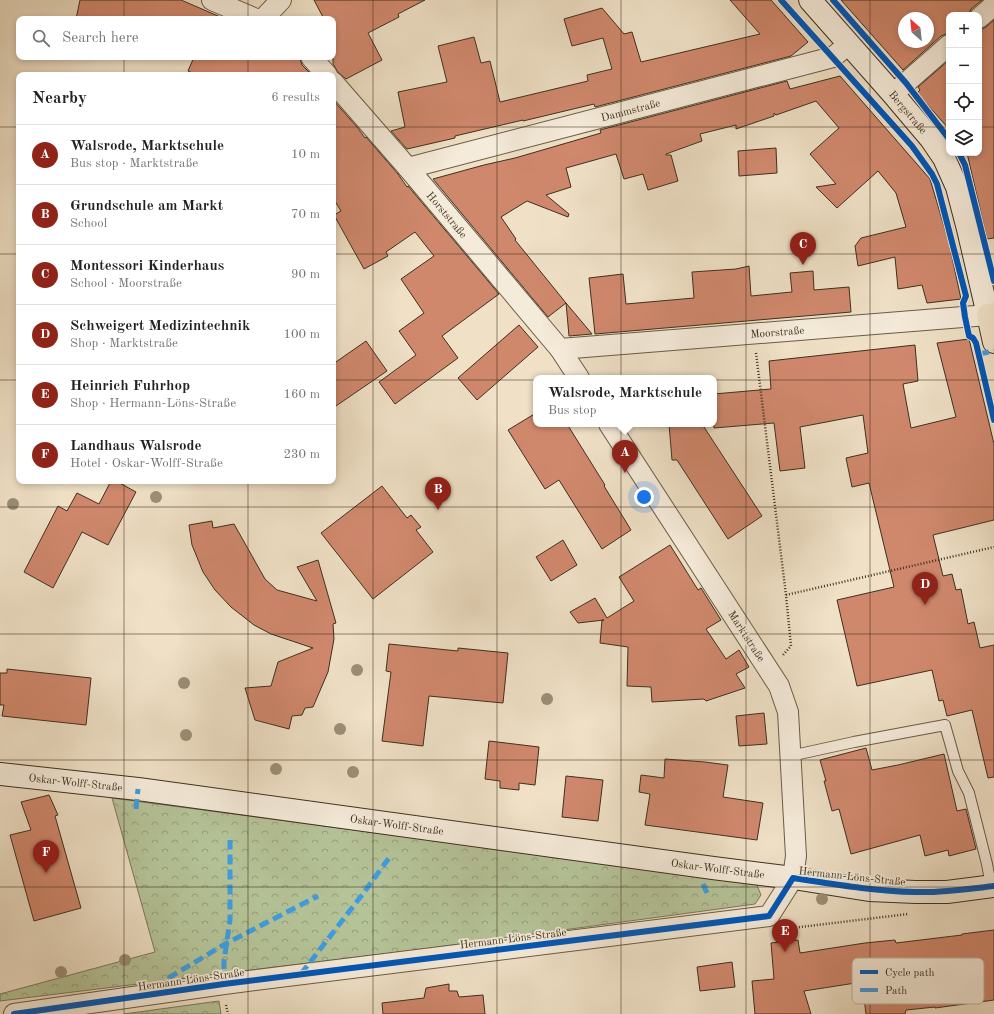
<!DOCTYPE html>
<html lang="en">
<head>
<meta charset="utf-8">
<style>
	:root { --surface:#fff; --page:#f6f6f6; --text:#222; --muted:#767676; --line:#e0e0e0; --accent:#8f2418 }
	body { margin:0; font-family:"Old Standard TT",serif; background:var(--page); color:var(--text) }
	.controls { position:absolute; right:12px; top:12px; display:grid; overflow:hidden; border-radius:8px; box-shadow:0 2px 6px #0003 }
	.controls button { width:36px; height:36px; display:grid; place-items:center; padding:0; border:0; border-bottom:1px solid var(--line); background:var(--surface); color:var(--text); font:20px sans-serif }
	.compass { position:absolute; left:898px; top:12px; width:36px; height:36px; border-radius:50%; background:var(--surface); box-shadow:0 2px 6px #0003; rotate:333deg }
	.you { position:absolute; left:644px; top:497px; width:14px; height:14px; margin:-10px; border:3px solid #fff; border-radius:50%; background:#1a73e8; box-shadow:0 0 0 6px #1a73e833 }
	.badge { display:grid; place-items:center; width:26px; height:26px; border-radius:50%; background:var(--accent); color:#fff; font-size:13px; font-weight:700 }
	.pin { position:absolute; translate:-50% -33px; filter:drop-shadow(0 1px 2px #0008) }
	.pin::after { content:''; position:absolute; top:21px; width:14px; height:12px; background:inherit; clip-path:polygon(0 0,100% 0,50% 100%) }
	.popup { position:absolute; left:533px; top:375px; width:184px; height:52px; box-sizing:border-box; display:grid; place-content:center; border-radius:8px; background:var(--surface); filter:drop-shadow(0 1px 3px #0005); font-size:13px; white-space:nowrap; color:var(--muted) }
	.popup b { font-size:15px; color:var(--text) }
	.popup::after { content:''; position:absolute; left:50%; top:100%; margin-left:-8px; border:8px solid transparent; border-top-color:var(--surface) }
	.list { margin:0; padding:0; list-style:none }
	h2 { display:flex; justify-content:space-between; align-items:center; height:52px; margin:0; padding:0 16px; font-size:17px }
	h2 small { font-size:13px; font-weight:400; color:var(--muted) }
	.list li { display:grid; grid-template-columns:26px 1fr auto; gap:12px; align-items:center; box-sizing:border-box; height:60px; padding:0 16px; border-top:1px solid var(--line) }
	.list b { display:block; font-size:15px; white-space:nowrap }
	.list p { margin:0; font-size:13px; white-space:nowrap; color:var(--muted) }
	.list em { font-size:13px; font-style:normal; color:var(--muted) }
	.icon { flex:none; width:22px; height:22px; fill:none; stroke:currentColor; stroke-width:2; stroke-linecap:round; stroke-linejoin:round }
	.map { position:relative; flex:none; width:994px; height:1014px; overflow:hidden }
	.search { position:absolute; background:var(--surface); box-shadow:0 2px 6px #0003; left:16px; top:16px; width:320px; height:44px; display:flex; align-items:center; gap:10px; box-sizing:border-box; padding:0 14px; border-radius:8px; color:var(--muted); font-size:15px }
	.panel { position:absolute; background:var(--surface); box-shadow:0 2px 6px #0003; left:16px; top:72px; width:320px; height:412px; border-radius:8px }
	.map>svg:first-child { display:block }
	.forest { fill:url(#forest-crowns); stroke:#7a7a5a }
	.building { fill:#d0886d; stroke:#3e301d; fill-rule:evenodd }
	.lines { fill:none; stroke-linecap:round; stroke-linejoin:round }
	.lane-casing { stroke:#6a5c47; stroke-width:12 }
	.street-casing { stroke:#6a5c47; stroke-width:22 }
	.secondary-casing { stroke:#3e301d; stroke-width:24 }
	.primary-casing { stroke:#3e301d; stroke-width:24 }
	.path { stroke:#3e301d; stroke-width:2.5; stroke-dasharray:1 2; stroke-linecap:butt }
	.lane { stroke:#f5ebda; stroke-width:10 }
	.street { stroke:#f5ebda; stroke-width:20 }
	.secondary { stroke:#f5ebda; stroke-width:22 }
	.primary { stroke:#efe0c6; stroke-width:22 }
	.quiet { stroke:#3f9ddf; stroke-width:5; stroke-dasharray:10 5; stroke-linecap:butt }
	.cycleway-casing { stroke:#f5ebda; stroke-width:8 }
	.cycleway { stroke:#0057b8; stroke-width:6 }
	.tree { fill:#9b8f77 }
	.grid { fill:none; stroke:#3e301d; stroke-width:1; stroke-opacity:0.55 }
	.labels { text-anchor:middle; stroke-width:3.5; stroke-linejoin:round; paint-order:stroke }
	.street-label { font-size:11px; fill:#3e301d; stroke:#f5ebda }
	.key { fill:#f5ebda; stroke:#beb3a1; stroke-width:1 }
	.key-label { font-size:11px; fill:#3e301d }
</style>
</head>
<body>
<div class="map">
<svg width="994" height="1014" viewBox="0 0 994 1014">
	<defs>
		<pattern id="forest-crowns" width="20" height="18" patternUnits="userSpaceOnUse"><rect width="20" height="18" fill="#b5c398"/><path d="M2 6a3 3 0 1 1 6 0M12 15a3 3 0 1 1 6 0" fill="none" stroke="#959f7b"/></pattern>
	</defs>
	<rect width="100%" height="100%" fill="#efe0c6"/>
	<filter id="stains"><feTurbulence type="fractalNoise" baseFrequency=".005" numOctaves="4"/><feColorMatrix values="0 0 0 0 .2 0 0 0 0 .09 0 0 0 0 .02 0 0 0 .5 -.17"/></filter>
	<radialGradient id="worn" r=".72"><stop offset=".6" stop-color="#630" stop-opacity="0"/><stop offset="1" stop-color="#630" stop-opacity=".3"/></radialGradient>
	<!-- forest -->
	<path class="forest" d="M112,798L756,883L761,895L755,904L423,949L0,1001V994L155,952Z
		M219,1001L221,1014H124Z"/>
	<!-- building -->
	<path class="building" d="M80,0H181L225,19H76Z
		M314,0H425L398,14L399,17L368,33L382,60L346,79L338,72L333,64V19H324Z
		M730,0H771L808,42L791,56L595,107L594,104L523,121V120L455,136V138L407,149L391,131L405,127L398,92L447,82L438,46L474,37L481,63L490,61L500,102L588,81L587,75L612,69L603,38L572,46L564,19L602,8L624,34L632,32L641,62L760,34Z
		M841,0H982L971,9L968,15H949V34H946L941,36L903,70ZM904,18H928V42H904Z
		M994,20V238L987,239L967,153H979V29H982L986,27Z
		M194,57H297L300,59L302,65L312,75H197L188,71Z
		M949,60V129L917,93L920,90L918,87Z
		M840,76L930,179L949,243L961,299L927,303L922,285L898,289L895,257L858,266L855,246L861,238L906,227L896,193L878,171L837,208L816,187L836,184L810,154L839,128L816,101L776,115L774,113V116L736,129V125L700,134L702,141L666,154V155H671L678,181L648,190L643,174L624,179L616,154L566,168L571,187L546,195L569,214L568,217L527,201L501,217L516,239L515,240L566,303L548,317L433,179L484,165L515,158L601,133L600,130L787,81L790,89Z
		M333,100L357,127L365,138L366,137L398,174L407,187L408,186L499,294L442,336L458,358L395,404L379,382L416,355L399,331L424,313L401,279L434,256L415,232L386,252L388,256L364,269L334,215L341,211L333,198Z
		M776,148L777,173L739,176L738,151Z
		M749,266L751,296L792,292L790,273L813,271L814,290L849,287L851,312L595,334L589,278L623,274L626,304L694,298L692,272L736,269Z
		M566,303L592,334L569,336Z
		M519,325L538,347L477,400L458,378Z
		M969,339L994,444V520L933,535L943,576L952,574L956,590L961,589L968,624L974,622L980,648L994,645V777L988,778L972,710L947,716L943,700L939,701L932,670L857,686L837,600L894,587L869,483L852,487L846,458L868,453L863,415L800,427L805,468L780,471L774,423L714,428V394L771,389L769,361L915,345L918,381L903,384L911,428L956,417L937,343Z
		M366,341L387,371L333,408V364Z
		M536,413V424H567L605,485L604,486L631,530L602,549L559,480L545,489L508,430Z
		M669,424H702L762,516L728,539L677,460H672Z
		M111,481H116L136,492L108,545L82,532L53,588L24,572L58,506L67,511L77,493L99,504Z
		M382,486L407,518L411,515L421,527L416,530L433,552L373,599L321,533Z
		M212,521L213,528L234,524L265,579L277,590L317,601L297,567L318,560L336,623L333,624L334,639L328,672L313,707L305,708L302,715L292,716L289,729L255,720L245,688L271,686L278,662L313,648L271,634L254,625L231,607L215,590L203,572L192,545L189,525Z
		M563,540L577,565L551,581L536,557Z
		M670,545L698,590L701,588L721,620L706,629L726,659L739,650L749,667L736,674L745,688L706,701L704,699L652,702L651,687L627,686L628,647L600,643L602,620H604L578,623L570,612L595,598L607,618L634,601L619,577Z
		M389,644L458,651V648L508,653L503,703L429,696L423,746L382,741L391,672L386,671Z
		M7,669L91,678L86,725L2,716L4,705H0V673H7Z
		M764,713L767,744L739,746L736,716Z
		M489,741L539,747L535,785L519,783V790L500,788V781L485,779Z
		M866,748L872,770L898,765L944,754L957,811L966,809L976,849L949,856L948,850L925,856L920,835L851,854L839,809L832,811L824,781H826L820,760Z
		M665,759L705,762L728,765L723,797L763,803L757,840L645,825L650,794L639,792L641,775L664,778Z
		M566,776L603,780L598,821L562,817Z
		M49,795L58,815L55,816L81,908L34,921L10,835L31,830L21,802Z
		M994,930V1000L935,1008V1007L906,1010L905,1014H866L862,982L804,991L811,1014H755L752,981L774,979L771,943L798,940L800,953L865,943L895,940L896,943L962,935V934Z
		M732,962L735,987L700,991L697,967Z
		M449,984V991H457L459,997L483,995L485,1014H383L382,1003L424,998L426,988Z"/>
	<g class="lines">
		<defs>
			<path id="lane" d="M790,756L854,742L945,725L958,771L969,793L987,864L991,886"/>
			<g id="street">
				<path d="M212,0L256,19"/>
				<path d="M979,18L994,5"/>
				<path d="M263,19L281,0"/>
				<path d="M311,57L327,75"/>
				<path id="s1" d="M333,82L408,168L560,349L579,378"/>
				<path d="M893,94L949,45"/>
				<path id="s2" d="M408,168L833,57L849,44"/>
				<path id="s3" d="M560,349L988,315"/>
				<path d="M14,1014L224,984L769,916L793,878L796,856L788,712L779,686L609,424"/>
			</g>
			<g id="secondary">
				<path id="s4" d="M810,0L893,94L931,139L944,158L957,187L968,229L988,315"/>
				<path id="s5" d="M0,774L138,789L713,868L793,878L869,890L916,892H947L994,886"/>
			</g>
			<path id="primary" d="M994,314L988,315L994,342"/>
		</defs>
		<!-- lane casing -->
		<use href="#lane" class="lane-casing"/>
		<!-- street casing -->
		<use href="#street" class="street-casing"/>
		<!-- secondary casing -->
		<use href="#secondary" class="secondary-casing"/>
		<!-- primary casing -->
		<use href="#primary" class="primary-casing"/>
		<!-- path -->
		<path class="path" d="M756,353L786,595L791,646L783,655
			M786,595L994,547
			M784,929L908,914
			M226,1005L228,1014"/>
		<!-- lane -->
		<use href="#lane" class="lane"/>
		<!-- street -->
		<use href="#street" class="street"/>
		<!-- secondary -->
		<use href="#secondary" class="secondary"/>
		<!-- primary -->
		<use href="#primary" class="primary"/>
		<!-- quiet -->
		<path class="quiet" d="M979,354L994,351
			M136,809L138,789
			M703,884L707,893
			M301,974L362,895L389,858
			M224,984V961L230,920V840
			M165,993L170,977L227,943L318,896"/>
		<defs>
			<path id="cycleway" d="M781,0L912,146L932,174L937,184L966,296L963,303L965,317L969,336L973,338L976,343L994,420
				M833,0L906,83L949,139
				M959,153L965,165L994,281
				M14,1014L224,984L769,916L793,878C833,884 873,891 915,892C941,893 968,889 994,886"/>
		</defs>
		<!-- cycleway casing -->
		<use href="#cycleway" class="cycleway-casing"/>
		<!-- cycleway -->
		<use href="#cycleway" class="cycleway"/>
	</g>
	<!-- trees -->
	<g class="tree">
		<circle cx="156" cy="497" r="6"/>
		<circle cx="13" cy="504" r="6"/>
		<circle cx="357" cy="670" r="6"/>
		<circle cx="184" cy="683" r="6"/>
		<circle cx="547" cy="699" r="6"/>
		<circle cx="340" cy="729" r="6"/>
		<circle cx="186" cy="735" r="6"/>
		<circle cx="276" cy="769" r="6"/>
		<circle cx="353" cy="772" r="6"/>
		<circle cx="822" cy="899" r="6"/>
		<circle cx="125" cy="960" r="6"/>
		<circle cx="61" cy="972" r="6"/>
	</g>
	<!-- grid -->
	<path class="grid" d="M124,0V19M248,0V19M373,0V1014M497,0V1014M621,0V1014M746,0V1014M870,0V1014M124,57V75M248,57V75M0,127H19M333,127H949M979,127H994M0,254H19M333,254H994M0,380H19M333,380H994M124,481V1014M248,481V1014M0,507H994M0,634H994M0,760H994M0,887H994"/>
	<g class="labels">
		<!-- street labels -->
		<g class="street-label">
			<text dy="4" stroke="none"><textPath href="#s2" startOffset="230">Dammstraße</textPath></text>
			<text dy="4" stroke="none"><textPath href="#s4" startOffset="149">Bergstraße</textPath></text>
			<text dy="4" stroke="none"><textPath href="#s1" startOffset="175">Horststraße</textPath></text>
			<text dy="4" stroke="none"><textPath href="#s3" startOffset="218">Moorstraße</textPath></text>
			<text transform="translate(747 636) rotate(57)" y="4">Marktstraße</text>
			<text dy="4" stroke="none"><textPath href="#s5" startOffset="76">Oskar-Wolff-Straße</textPath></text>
			<text dy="4" stroke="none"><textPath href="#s5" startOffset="400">Oskar-Wolff-Straße</textPath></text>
			<text dy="4" stroke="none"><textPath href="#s5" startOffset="724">Oskar-Wolff-Straße</textPath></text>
			<text transform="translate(852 876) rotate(6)" y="4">Hermann-Löns-Straße</text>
			<text transform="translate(513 938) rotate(-7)" y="4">Hermann-Löns-Straße</text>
			<text transform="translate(191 979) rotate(-8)" y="4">Hermann-Löns-Straße</text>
		</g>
	</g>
	<!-- legend -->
	<rect x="852" y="958" width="132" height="46" rx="6" class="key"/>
	<rect x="860" y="970" width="18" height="4" fill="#0057b8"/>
	<rect x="860" y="988" width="18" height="4" fill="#3f9ddf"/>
	<g class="key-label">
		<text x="885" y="976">Cycle path</text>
		<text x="885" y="994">Path</text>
	</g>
	<rect width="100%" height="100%" filter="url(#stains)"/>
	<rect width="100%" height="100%" fill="url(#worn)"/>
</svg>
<div class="controls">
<button>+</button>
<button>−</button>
<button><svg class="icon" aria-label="locate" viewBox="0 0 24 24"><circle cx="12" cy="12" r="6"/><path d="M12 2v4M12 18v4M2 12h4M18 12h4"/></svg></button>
<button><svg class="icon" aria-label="layers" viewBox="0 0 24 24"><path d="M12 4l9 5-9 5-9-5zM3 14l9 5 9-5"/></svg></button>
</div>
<svg class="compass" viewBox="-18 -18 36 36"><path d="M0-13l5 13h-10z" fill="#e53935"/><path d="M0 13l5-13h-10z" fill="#767676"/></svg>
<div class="you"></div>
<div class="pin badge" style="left:625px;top:473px">A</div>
<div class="popup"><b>Walsrode, Marktschule</b>Bus stop</div>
<div class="pin badge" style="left:438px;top:510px">B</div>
<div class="pin badge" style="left:803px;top:265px">C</div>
<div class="pin badge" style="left:925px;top:605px">D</div>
<div class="pin badge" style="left:785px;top:952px">E</div>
<div class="pin badge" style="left:46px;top:873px">F</div>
<div class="search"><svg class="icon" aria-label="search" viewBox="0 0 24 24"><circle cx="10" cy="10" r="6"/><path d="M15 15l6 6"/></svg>Search here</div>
<section class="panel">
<h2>Nearby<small>6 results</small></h2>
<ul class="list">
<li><span class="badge">A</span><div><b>Walsrode, Marktschule</b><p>Bus stop · Marktstraße</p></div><em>10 m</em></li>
<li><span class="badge">B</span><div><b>Grundschule am Markt</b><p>School</p></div><em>70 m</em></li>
<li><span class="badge">C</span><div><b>Montessori Kinderhaus</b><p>School · Moorstraße</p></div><em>90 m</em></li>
<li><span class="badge">D</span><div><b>Schweigert Medizintechnik</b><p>Shop · Marktstraße</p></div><em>100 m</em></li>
<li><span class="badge">E</span><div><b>Heinrich Fuhrhop</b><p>Shop · Hermann-Löns-Straße</p></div><em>160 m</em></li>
<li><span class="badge">F</span><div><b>Landhaus Walsrode</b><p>Hotel · Oskar-Wolff-Straße</p></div><em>230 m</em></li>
</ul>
</section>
</div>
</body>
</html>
